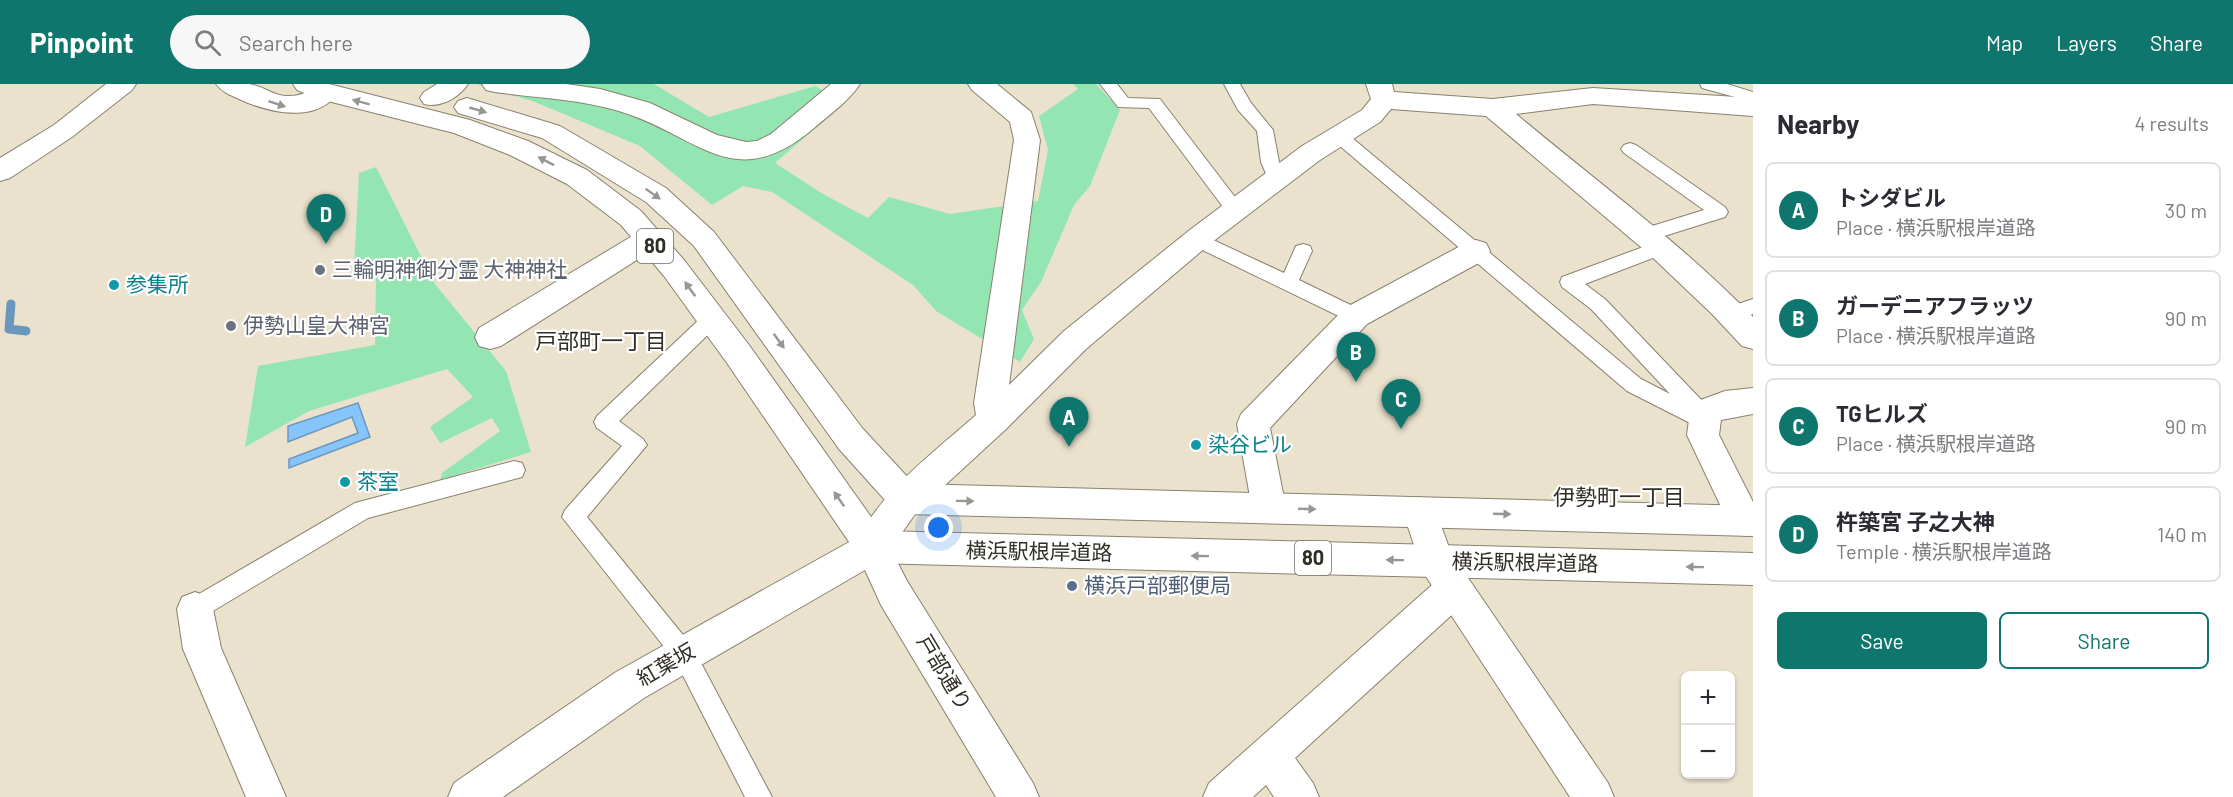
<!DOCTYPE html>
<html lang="en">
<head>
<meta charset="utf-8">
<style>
	:root { --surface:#fff; --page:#f7f7f7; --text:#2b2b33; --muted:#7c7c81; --line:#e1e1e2; --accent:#0f766e }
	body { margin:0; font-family:Barlow,"Noto Sans JP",sans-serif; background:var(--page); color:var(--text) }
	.controls { position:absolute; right:18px; bottom:18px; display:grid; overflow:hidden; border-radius:9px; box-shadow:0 2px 4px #0004 }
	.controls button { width:54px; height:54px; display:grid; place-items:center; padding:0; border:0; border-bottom:2px solid var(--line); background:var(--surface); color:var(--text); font:30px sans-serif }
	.you { position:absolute; left:939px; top:444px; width:21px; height:21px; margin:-15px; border:4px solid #fff; border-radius:50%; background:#1a73e8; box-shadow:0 0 0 9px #1a73e833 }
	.badge { display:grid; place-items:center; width:39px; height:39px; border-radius:50%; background:var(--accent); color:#fff; font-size:20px; font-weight:700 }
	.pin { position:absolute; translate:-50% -50px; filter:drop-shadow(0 2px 3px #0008) }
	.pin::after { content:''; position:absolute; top:32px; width:21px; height:18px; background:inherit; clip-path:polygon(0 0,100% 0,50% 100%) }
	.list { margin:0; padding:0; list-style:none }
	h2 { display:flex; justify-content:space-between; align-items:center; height:78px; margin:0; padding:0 24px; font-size:26px }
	h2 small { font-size:20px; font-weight:400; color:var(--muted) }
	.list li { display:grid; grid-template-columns:39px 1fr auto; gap:18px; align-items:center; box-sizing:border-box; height:96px; margin:0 12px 12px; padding:0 12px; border:2px solid var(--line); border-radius:9px }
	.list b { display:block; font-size:22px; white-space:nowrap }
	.list p { margin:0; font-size:20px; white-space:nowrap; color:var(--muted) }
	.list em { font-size:20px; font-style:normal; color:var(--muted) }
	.actions { display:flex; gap:12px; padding:18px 24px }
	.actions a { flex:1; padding:14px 0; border:2px solid var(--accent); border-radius:9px; text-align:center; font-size:21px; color:var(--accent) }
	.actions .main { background:var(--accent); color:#fff }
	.icon { flex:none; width:33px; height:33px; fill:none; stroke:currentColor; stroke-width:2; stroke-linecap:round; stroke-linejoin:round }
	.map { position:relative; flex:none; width:1753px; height:713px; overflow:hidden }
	header { display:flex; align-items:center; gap:36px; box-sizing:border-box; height:84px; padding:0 30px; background:var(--accent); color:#fff }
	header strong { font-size:28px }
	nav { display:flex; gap:33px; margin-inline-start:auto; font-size:21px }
	.search { width:420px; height:54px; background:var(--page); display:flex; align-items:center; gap:15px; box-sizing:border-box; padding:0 21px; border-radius:33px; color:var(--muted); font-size:22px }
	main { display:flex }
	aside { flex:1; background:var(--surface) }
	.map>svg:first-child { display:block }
	.green { fill:#93e6b2 }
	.water { fill:#86c4fc; stroke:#6c97bc; stroke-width:1.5 }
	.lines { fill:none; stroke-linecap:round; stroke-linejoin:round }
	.stream { stroke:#6c97bc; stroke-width:9 }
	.service-casing { stroke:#89816e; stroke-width:2 }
	.minor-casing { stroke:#89816e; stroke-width:2 }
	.tertiary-casing { stroke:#89816e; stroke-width:2 }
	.primary-casing { stroke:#89816e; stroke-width:2 }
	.service { fill:#fff; fill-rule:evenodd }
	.minor { fill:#fff; fill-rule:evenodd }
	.tertiary { fill:#fff; fill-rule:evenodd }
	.primary { fill:#fff; fill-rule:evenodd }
	.oneway { fill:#989692 }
	.worship-dot { fill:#6b7280; stroke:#fff; stroke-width:2 }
	.culture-dot { fill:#0f9aa8; stroke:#fff; stroke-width:2 }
	.service-dot { fill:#5c6f8a; stroke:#fff; stroke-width:2 }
	.labels { text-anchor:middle; stroke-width:4.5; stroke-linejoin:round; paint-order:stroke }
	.shield { fill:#fff; stroke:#6f6d67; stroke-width:1.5 }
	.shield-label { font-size:20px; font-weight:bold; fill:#312e26 }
	.worship-label { font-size:21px; fill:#5b616d; stroke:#fff; text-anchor:start }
	.culture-label { font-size:21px; fill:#0d838f; stroke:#fff; text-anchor:start }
	.street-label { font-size:21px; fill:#312e26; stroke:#fff }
	.service-label { font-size:21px; fill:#4e5e75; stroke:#fff; text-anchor:start }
	.neighbourhood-label { font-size:22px; fill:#312e26; stroke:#fff }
</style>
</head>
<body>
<header>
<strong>Pinpoint</strong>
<div class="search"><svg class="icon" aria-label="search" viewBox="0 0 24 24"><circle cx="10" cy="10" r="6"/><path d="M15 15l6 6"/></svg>Search here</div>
<nav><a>Map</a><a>Layers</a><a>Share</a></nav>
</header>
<main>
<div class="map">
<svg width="1753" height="713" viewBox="0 0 1753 713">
	<rect width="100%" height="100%" fill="#eae2cd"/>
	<!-- green -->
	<path class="green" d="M476,0H654L709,33L815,2L845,19L775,79L823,110L868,134L889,113L950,130L1038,117L1048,66L1039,32L1078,5L1073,0H1096L1120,26L1090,102L1074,121L1041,198L1022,226L1034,255L1020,278L936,227L913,201L772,108L743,102L712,121L640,62L535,18Z
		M376,83L435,200L506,287L531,368L440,396L442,389L500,347L492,334L440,359L430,343L473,313L447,285L309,327L245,363L258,282L375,261L376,192L354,183L359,89Z"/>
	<!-- water -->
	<path class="water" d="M358,319L370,353L289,384V375L358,349L352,333L288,358V342Z"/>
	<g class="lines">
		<!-- stream -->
		<path class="stream" d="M11,220L9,245L26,247"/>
		<defs>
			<path id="service" d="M1100,0H1117L1128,14L1160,15L1241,121L1244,126L1241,131L1235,132L1229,131L1149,24L1118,23Z
				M1224,0H1240L1251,19L1273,46L1279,78L1285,95L1282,99H1270L1261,78L1257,47L1238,26Z
				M1700,0H1727L1753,8V18L1702,4Z
				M1339,46L1345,48L1641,295L1670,310L1591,225L1562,203L1560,198L1562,193L1654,159L1660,157L1666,159L1669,164L1666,169L1585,200L1605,215L1709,324L1715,337L1712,343L1705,346L1698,343L1627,307L1333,56L1331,52L1333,48Z
				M1630,59L1636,61L1725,123L1728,128L1725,133L1645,158L1639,156L1636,151L1639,146L1704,126L1624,69L1621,65L1624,61Z
				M1196,148L1284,189L1296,162L1303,160L1310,162L1312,167L1299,196L1363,227L1366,232L1363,237L1356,240L1349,237L1190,160L1187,155L1190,150Z
				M1753,215V230L1730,238L1723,235L1720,230L1723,225Z
				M712,227L719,230L722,235L719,240L619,337L643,355L647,361L587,433L692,562L772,713H745L676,578L562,433L565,426L622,362L597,344L594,338L597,332L705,230Z
				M514,377L522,379L525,386L522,393L368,434L203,533L195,536L187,533L183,525L187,517L355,419Z"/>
			<path id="minor" d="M106,0H136L132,6L72,53L10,94L0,97V74L54,41Z
				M216,0C227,0 239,0 249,0C264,2 274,13 290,12C307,12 316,0 334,2L338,8C317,41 267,28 239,15C230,11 222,8 216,0Z
				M437,0H468C459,14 440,24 424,20L420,14L424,8Z
				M482,0H566L600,5L650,19L717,51L746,58L757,57L771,50L831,0H860C849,17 829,31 814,44C734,112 699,52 622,28C581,15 537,14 495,8L486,6Z
				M968,0H997L1031,28L1040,56L1009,301L1064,247L1191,145L1302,62L1362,26L1371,15L1366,0H1392L1394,8L1493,15L1593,4L1753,14V32L1593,20L1516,30C1596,97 1680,158 1753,233V265L1742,262L1712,230L1649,170L1486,32L1391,25L1380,38L1320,76L1211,159L1086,265L1005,346L918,426L884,474L872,479L860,474L854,463C879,408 932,370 976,331L974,319L1014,56L1010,38L972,6Z
				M649,144L659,148L663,155L659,162L501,262L490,265L479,262L475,253L479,244L639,148Z
				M1476,156L1486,159L1490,167L1486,175L1367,240L1270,344L1286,424L1281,435L1269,439L1257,435L1252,424L1237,340L1241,330L1345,224L1466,159Z
				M1753,304V330L1721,336L1719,351L1753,418V450L1745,452L1733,448L1687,351L1690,328L1695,318L1725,307Z
				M1454,488L1467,493L1472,505L1467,517L1295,674L1313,699L1319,713H1274L1266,701L1253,713H1203L1209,699L1441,493Z
				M195,508L208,513L213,525L221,564L286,713H246L183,565L177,525L182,513Z"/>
			<path id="tertiary" d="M1420,413L1432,417L1451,469L1608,699L1614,713H1570L1423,488L1403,428L1408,417Z
				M872,447L884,452L907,497L1033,699L1039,713H996L881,521L865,486L644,614L503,713H448L454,699L616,588L860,452Z"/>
			<path id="primary" d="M293,0H329L470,36L528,57L587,86L641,127L684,176L749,261L881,447L1753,469V501L872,479L860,474L727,279L664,192L621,141L567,100L510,71L454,49L316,14L297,6Z
				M467,14L560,42L666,104L714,148L863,345L914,400L1753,422V452L906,430L894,426L839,365L694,162L646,118L542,54L458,29L454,23L458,17Z"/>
		</defs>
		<!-- service casing -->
		<use href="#service" class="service-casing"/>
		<!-- minor casing -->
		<use href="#minor" class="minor-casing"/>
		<!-- tertiary casing -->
		<use href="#tertiary" class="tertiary-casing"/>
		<!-- primary casing -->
		<use href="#primary" class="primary-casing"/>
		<!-- service -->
		<use href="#service" class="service"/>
		<!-- minor -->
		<use href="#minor" class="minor"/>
		<!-- tertiary -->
		<use href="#tertiary" class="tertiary"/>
		<!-- primary -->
		<use href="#primary" class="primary"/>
	</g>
	<!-- one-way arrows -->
	<defs><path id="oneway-solid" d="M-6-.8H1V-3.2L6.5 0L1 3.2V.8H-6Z" transform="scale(1.5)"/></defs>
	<g class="oneway">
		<use href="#oneway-solid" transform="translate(361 18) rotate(-165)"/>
		<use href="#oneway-solid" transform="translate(277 20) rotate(18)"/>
		<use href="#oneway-solid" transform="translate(478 26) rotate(16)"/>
		<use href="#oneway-solid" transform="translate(546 77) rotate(-153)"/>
		<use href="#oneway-solid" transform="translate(653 110) rotate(35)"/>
		<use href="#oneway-solid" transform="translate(690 205) rotate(-126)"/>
		<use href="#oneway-solid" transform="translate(779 257) rotate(54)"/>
		<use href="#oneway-solid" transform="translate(839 415) rotate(-125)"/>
		<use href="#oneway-solid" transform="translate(965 417) rotate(1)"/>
		<use href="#oneway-solid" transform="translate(1307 425) rotate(2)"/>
		<use href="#oneway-solid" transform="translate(1502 430) rotate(2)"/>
		<use href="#oneway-solid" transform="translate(1200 472) rotate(-179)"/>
		<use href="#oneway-solid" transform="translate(1395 476) rotate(-179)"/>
		<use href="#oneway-solid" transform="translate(1695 483) rotate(-179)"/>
	</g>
	<!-- markers -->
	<g class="worship-dot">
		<circle cx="320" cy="186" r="6"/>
		<circle cx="231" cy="242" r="6"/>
	</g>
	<g class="culture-dot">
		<circle cx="114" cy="201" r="6"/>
		<circle cx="1196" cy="361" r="6"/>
		<circle cx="345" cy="398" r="6"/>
	</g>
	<circle class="service-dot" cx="1072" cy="502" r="6"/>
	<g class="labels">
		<!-- shield labels -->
		<g class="shield">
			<rect x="637" y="145" width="36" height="34" rx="4.5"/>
			<rect x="1295" y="457" width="36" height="34" rx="4.5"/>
		</g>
		<g class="shield-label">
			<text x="655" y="169">80</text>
			<text x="1313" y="481">80</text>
		</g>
		<!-- worship labels -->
		<g class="worship-label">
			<text x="332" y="193">三輪明神御分霊 大神神社</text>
			<text x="243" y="249">伊勢山皇大神宮</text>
		</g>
		<!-- culture labels -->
		<g class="culture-label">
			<text x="126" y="208">参集所</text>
			<text x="1208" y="368">染谷ビル</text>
			<text x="357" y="405">茶室</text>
		</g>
		<!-- street labels -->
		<g class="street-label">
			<text transform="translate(1039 468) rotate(1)" y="7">横浜駅根岸道路</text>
			<text transform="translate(1525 479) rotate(1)" y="7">横浜駅根岸道路</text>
			<text transform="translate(666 581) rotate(-30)" y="7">紅葉坂</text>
			<text transform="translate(944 589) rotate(59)" y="7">戸部通り</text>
		</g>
		<!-- service labels -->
		<g class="service-label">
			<text x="1084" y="509">横浜戸部郵便局</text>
		</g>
		<!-- neighbourhood labels -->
		<g class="neighbourhood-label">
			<text x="601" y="265">戸部町一丁目</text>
			<text x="1619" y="421">伊勢町一丁目</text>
		</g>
	</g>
</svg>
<div class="controls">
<button>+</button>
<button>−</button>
</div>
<div class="you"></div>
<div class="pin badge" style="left:1069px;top:363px">A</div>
<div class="pin badge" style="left:1356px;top:298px">B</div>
<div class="pin badge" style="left:1401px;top:345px">C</div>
<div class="pin badge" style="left:326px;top:160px">D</div>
</div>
<aside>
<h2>Nearby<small>4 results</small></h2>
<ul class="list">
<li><span class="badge">A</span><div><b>トシダビル</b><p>Place · 横浜駅根岸道路</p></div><em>30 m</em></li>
<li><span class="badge">B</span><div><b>ガーデニアフラッツ</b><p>Place · 横浜駅根岸道路</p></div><em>90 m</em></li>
<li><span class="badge">C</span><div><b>TGヒルズ</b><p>Place · 横浜駅根岸道路</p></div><em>90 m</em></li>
<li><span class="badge">D</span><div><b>杵築宮 子之大神</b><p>Temple · 横浜駅根岸道路</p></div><em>140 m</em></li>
</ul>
<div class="actions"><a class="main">Save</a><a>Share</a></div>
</aside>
</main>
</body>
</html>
